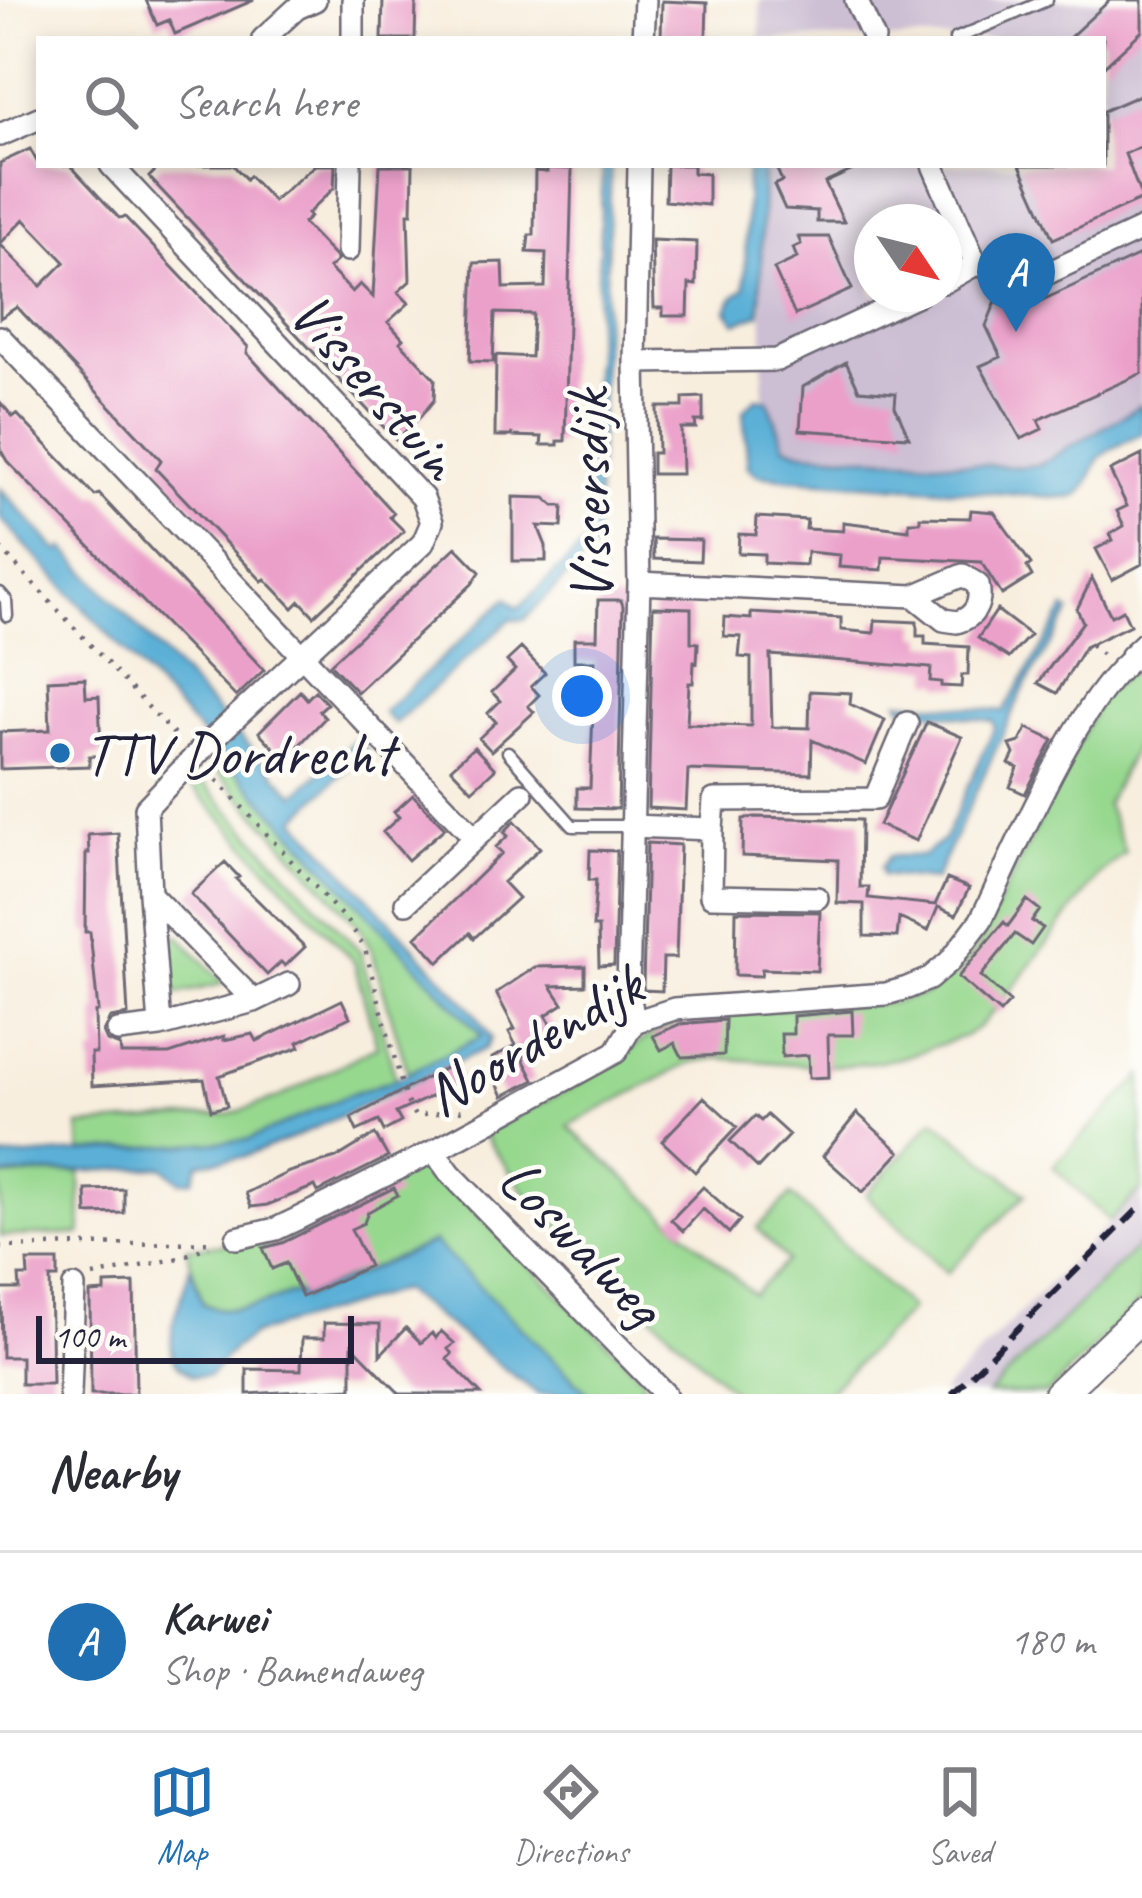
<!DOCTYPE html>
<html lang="en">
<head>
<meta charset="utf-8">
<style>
	:root { --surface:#fff; --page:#f7f7f7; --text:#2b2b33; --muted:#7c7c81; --line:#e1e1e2; --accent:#1f6fb2 }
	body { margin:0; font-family:Caveat,sans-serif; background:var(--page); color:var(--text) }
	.compass { position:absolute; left:854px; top:204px; width:108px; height:108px; border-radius:50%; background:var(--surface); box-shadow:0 6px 18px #0003; rotate:125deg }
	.scale { position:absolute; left:36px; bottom:30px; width:318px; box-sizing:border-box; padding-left:12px; border:6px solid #22223b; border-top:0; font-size:33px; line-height:42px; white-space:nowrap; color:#22223b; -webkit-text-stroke:9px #fdfcf7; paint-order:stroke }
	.you { position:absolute; left:582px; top:696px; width:42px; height:42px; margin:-30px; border:9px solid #fff; border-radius:50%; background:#1a73e8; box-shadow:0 0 0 18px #1a73e833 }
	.badge { display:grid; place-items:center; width:78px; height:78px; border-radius:50%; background:var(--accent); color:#fff; font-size:39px; font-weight:700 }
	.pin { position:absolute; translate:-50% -99px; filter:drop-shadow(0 3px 6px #0008) }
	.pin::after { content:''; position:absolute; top:63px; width:42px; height:36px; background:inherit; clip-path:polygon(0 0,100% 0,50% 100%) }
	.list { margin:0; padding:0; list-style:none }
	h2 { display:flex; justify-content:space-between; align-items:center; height:156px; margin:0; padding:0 48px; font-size:51px }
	h2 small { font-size:39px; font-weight:400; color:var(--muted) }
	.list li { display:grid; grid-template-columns:78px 1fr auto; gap:36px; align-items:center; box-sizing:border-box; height:180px; padding:0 48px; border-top:3px solid var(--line) }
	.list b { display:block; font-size:45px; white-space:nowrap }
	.list p { margin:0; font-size:39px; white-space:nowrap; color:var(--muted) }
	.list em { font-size:39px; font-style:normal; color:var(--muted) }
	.icon { flex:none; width:66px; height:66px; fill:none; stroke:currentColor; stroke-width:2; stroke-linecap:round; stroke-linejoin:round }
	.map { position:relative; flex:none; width:1142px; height:1394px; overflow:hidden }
	.search { position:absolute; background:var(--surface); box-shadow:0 6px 18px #0003; left:36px; right:36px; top:36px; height:132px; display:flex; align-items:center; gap:30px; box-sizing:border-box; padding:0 42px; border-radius:0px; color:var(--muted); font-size:45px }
	.sheet { height:336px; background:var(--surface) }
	nav { display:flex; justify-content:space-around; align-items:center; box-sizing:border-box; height:168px; border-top:3px solid var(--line); background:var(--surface); font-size:33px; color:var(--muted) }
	nav a { display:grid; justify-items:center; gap:6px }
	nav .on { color:var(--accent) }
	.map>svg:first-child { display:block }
	.industrial { fill:#ccbed3; fill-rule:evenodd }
	.green { fill:#97d88f; stroke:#5c7d65; stroke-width:3 }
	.water { fill:#5bb0d7; stroke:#3e6989; stroke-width:3 }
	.building { fill:#eba0ca; fill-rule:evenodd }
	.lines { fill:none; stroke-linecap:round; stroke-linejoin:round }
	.lane-casing { stroke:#6d6974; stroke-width:15 }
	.street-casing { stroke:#6d6974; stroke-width:26 }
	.secondary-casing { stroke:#6d6974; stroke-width:34 }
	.path { stroke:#6d6974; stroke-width:4.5; stroke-dasharray:3 9; stroke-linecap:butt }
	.lane { stroke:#fff; stroke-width:10 }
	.street { stroke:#fff; stroke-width:21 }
	.secondary { stroke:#fff; stroke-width:30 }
	.rail { stroke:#22223b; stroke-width:6; stroke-dasharray:18 9; stroke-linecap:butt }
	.poi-dot { fill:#1f6fb2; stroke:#fdfcf7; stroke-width:4.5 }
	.labels { text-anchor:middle; stroke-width:9; stroke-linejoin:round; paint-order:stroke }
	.street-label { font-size:60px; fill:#22223b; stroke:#fdfcf7 }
	.poi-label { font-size:60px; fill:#22223b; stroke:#fdfcf7; text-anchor:start }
</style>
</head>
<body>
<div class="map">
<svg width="1142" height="1394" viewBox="0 0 1142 1394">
	<rect width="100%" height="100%" fill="#fdfcf7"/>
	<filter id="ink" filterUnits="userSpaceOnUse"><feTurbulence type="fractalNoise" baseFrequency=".00833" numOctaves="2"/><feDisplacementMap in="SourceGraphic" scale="24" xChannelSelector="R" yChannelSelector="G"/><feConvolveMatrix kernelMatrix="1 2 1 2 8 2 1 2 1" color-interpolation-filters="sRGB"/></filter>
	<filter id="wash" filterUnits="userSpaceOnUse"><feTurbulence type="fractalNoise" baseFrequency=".004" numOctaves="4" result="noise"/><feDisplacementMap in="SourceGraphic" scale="48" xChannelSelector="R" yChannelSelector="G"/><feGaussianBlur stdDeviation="2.7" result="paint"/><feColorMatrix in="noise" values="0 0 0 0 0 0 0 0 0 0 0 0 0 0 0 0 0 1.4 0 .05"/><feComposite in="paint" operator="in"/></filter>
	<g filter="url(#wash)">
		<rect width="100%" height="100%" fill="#f8eede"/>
		<!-- industrial -->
		<path class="industrial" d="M760,0H1142V415L1042,468L764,452L761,165H1103V39H760ZM872,222H944V294H872Z
			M1142,1189V1242L988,1394H940Z"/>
		<!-- green -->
		<path class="green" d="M1142,661V733L1106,804L1125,852L1099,875L1007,996L981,1025L965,1036L901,1058L853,1065L819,1066L718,1058L692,1062L568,1126L753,1294L787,1261L757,1228L791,1195L911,1309L826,1394H736L531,1201L482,1133L575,1086L654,1033L694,1012L890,1003L926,994L962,966L976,949L1101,697Z
			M215,749L482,1036L408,1073L372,951L359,926L205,758Z
			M193,772L360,951L396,1079L349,1095L248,1140L81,1152L79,1126L231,1114L280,1097L377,1046L354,962L186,780Z
			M179,936L222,981V984L164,997L161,942Z
			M1142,1076V1189L1109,1221L1053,1166Z
			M934,1119L1026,1194L947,1273L866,1195Z
			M428,1164L643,1378L644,1394H589L434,1242L302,1298L296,1292C266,1302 233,1318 203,1303L186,1248L248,1242Z
			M80,1172L81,1234L0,1236V1177Z
			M1142,1242V1300L1047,1394H988Z"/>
		<!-- water -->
		<path class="water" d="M603,165H611L595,548L524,620H510L394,724L383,712L507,598L518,608L587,542Z
			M747,165H763L760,314L736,323L727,310L734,297L745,288Z
			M756,398L768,400L785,446L802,452L1017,467L1039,465L1142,405V434C1129,441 1108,448 1099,460C1088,476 1090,492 1070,498L791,479L758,475L748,467L743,411Z
			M0,488L58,551L64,548L295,795L357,739L367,749L296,819L474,1012L491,1038L486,1048L293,1138L243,1157L199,1163L193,1180L180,1181L163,1167L0,1176V1158L248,1140L349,1095L394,1080L482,1036L0,518Z
			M1065,609L1070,612L1067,617L1024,688L935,880L883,875L881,867L890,856H922L944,840L995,727L993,721L903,708L899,701L1004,711Z
			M434,1242L589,1394H538L401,1290L254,1334L233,1349L209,1376H192C187,1372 180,1369 176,1363C161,1335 186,1293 190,1265L203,1304C233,1318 267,1302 296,1292L303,1298Z"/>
		<g id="blocks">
			<!-- building -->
			<path class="building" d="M146,0H254L175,34L169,20L157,25Z
				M383,0H416L415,39H382Z
				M1110,0H1142V31L1103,67V39H1068Z
				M662,1L707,3L706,37L661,39Z
				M1142,94V146L1125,154L1142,199L1053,239L1020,165H1103V111Z
				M30,149L39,165H70L119,218L125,217L248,347L247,353L394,513L390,517L404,531L314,616L300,601L293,608L265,579L262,581L156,469L161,460L17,307L0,318V163ZM24,219L65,262L41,286L0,244Z
				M161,165H233L246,179L249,176L273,201L315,165H335L334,188L307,214L310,217L303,223L338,260L329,268L352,292L360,284L373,297L380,165H413L412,213H408L410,281L398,292L409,303L388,322L403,339L400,342L435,379L434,400L421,416L396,440L149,177Z
				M666,165H693V173L708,174V205L665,201Z
				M775,165H864L825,183L844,222H817V211L785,209L774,185L782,181Z
				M547,168L572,169L565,441H558V445H541L542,437L512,436V433L511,436H495L496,355L531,357L533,314L495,313L493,362L470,361L474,263L503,262L504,288L545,287L546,253L527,252L529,235H534L535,171L547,172Z
				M798,237H829L852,289L795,315L774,269L797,258L793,248L801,244Z
				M652,240L697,242L696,285L689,284L688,316H663V308H654Z
				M1142,254V373L1038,420L1042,429L1021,439L980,366L1001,357L986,326L996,301L1021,310Z
				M846,362L859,390L896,393L895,406L909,437L800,430L803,387Z
				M703,397V421H695L696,428H681L682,474H652V453H658L657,407H683V398Z
				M0,402L13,417L17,414L95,496L99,494L264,670L236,697L7,461L0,449Z
				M1142,455V564L1112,580L1096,549L1113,540L1110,534L1124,526L1117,511L1127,506L1110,471Z
				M513,497L545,498L554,506H563L562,527L538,526L546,546V561H513Z
				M971,510L994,512L1031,564L1027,567L1032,576L1002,595L981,562L883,557L882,570L839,567L840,555L807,552L806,565L764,563V554L738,553L739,534L756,535L757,517L807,520L806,529L843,531V522L909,530V522H920V517L970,518Z
				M653,539L701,540L700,561L654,559Z
				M456,547L480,572L472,584L357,692L330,664Z
				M1092,578L1111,616L1123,610L1130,625L1085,647L1057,693L1038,683L1083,622L1077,609Z
				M598,600H621L623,606L618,809L577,808V788H590L595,661H574V639H597Z
				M653,607L691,608V642L698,643L697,663L694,662L693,683H689L687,724L751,726V658L739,657L741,637L724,636L725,617L751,619V613L841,618V630L874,633L875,620L917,622V636H925V644L969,647L968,675H962L961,687L941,686V682L930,681L931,668L770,655L772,727L809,728L810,691L851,693L850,704L885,720L866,764L812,740L811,774L688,770L686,810L648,808Z
				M997,610L1030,635L1009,658L978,638Z
				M521,648L545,673L531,686L539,695L528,706L534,712L491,751L479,738L496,722L488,713L500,701L492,692L515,670L507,661Z
				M85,678L86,697L99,696L101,756H89V766L0,769V732L50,730L48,680Z
				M300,691L307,699L315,691L327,704L319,711L325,718L285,760L259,732Z
				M927,722L962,737L916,841L879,825Z
				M1027,728L1053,740L1025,794L1010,787L1018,768L1009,764L1014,754L1010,745L1020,742Z
				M474,747L495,769L472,790L451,768Z
				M413,795L445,828L408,860L383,832L399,817L394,812Z
				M755,817L861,820L860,887H869L868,898L935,905L947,879L969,888L956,915L938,907L928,931L899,918L897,937L864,936V904L837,903L838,860L742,856L743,819Z
				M515,821L540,848L503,882L518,898L474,938L470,933L439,962L416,937L502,853L496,847L508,836L504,832Z
				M118,833L128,1015L110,1018L103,1032L107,1041L120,1046L121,1054H169L224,1036V1040L253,1034L257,1041L342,1000L350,1017L298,1042L300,1047L219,1076L227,1106L211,1110L204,1079L92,1086L91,1053H96L95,1012L98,1011L90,932H85L86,853H89L88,835Z
				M647,843L680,845L676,958H663L662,991L644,990L643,986Z
				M590,850L617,851L614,965L599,966L598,927H593L596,880H589Z
				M225,862L239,877L236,879L305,947L285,966L281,962L267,975L191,894Z
				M1027,900L1040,910L1032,921L1043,928L1031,945L1015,934L981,976L1010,1002L1000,1013L958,977L1004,922L1008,926Z
				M736,911L820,912L817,971L762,969L761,976L735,975Z
				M585,966V985L551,986L563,1004L546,1015L559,1037L522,1057L509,1032L515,1029L496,993L535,967Z
				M852,1011L853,1035H828L829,1077L809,1078L808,1055L782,1057L781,1034H793V1016Z
				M725,1020L724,1055L682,1057L675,1043L661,1050L653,1036L680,1024Z
				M516,1045L534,1080L503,1096L492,1073L495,1071L492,1058Z
				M453,1064L462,1082L396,1113L401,1122L384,1131L379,1121L357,1131L351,1118Z
				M704,1097L737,1127L695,1172L662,1141Z
				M857,1113L900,1152L863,1192L823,1156Z
				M767,1115L789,1135L758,1168L730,1141L755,1116L761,1121Z
				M375,1134L388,1157L318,1192L315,1186L267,1205L251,1207L246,1193L289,1172L336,1158Z
				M703,1187L740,1220L729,1233L703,1209L683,1231L671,1220Z
				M394,1188L398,1195L368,1212L364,1223L351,1229L369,1266L302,1297L286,1263L272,1269L263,1248L282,1243Z
				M124,1189V1213L87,1214L86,1190Z
				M27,1261H58V1278H50L52,1384H21V1357H2L1,1289H20L19,1276H28Z
				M134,1283L136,1394H91L90,1293L105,1292V1284Z
				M324,1323L380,1324V1355L406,1328L421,1343L432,1333L436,1338L441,1331L454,1343L448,1349L452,1354L447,1359L481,1394H400L352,1345V1388L247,1394V1369L301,1370L302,1338H324Z"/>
		</g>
	</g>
	<g filter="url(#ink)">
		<use href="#blocks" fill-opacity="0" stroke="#6d6974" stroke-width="3"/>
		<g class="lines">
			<defs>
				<path id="lane" d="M955,39L1047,0
					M0,593L6,600L7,616
					M1126,653L1142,638
					M508,752L573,826H630"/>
				<path id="street" d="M856,0L874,39
					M263,39L297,8L315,0
					M353,39V0
					M643,39L645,0
					M0,135L39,118
					M111,165L423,498L432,522L423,543L202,749L146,808L150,894L254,1001
					M933,165L976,264L944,282
					M348,250L350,165
					M976,264L1031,281L1142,229
					M0,337L475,838
					M635,362L777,360L919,294
					M639,583L914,596L944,620L957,622C975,617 982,603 978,585L963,575L914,596
					M630,826L712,829L711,896L817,898
					M712,829L714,800L875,799L907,723
					M150,894L160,1026L254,1001L289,984
					M406,903L522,794
					M634,1022L628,987L639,583L635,362L639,165
					M118,1031L160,1026
					M434,1151L450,1173L665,1394
					M237,1238L276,1229L297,1219L434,1151L616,1052L634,1022L674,1009L886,994L907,988L929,979L950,961L981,920C1013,855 1083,685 1142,652
					M70,1394L74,1287"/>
				<path id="secondary" d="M1059,1394L1142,1315"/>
			</defs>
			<!-- lane casing -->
			<use href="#lane" class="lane-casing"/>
			<!-- street casing -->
			<use href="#street" class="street-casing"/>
			<!-- secondary casing -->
			<use href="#secondary" class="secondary-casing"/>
			<!-- path -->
			<path class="path" d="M0,548L180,741
				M1091,644L1104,657
				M209,771L351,926L365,949L406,1100L415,1116L465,1110
				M0,1247L216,1242
				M93,1276L179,1258L209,1246"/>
			<!-- lane -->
			<use href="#lane" class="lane"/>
			<!-- street -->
			<use href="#street" class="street"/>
			<!-- secondary -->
			<use href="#secondary" class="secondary"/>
			<!-- rail -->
			<path class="rail" d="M952,1394L1142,1205"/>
		</g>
	</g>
	<!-- markers -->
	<circle class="poi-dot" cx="60" cy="753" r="12"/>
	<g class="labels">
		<!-- street labels -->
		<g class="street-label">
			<text transform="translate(376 385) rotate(49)" y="21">Visserstuin</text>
			<text transform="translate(588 496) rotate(-91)" y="21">Vissersdijk</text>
			<text transform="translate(533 1039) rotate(-30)" y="21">Noordendijk</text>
			<text transform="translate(582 1241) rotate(46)" y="21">Loswalweg</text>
		</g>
		<!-- poi labels -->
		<g class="poi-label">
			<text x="84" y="774">TTV Dordrecht</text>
		</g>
	</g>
</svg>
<svg class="compass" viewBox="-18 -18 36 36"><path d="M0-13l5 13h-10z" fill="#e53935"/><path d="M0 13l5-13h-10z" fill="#7c7c81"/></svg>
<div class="scale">100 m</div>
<div class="you"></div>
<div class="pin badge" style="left:1016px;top:332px">A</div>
<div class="search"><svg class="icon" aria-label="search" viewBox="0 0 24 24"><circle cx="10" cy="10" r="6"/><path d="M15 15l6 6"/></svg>Search here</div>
</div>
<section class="sheet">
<h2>Nearby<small></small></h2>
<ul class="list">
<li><span class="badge">A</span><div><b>Karwei</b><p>Shop · Bamendaweg</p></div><em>180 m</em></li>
</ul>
</section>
<nav>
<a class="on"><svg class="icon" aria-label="map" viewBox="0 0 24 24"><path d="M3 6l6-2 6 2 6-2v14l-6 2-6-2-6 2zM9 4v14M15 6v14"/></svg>Map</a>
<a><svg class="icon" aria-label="directions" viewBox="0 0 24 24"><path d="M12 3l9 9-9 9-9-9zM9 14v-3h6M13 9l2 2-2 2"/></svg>Directions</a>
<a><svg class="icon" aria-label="saved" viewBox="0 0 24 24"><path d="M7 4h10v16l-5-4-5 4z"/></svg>Saved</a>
</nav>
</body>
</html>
